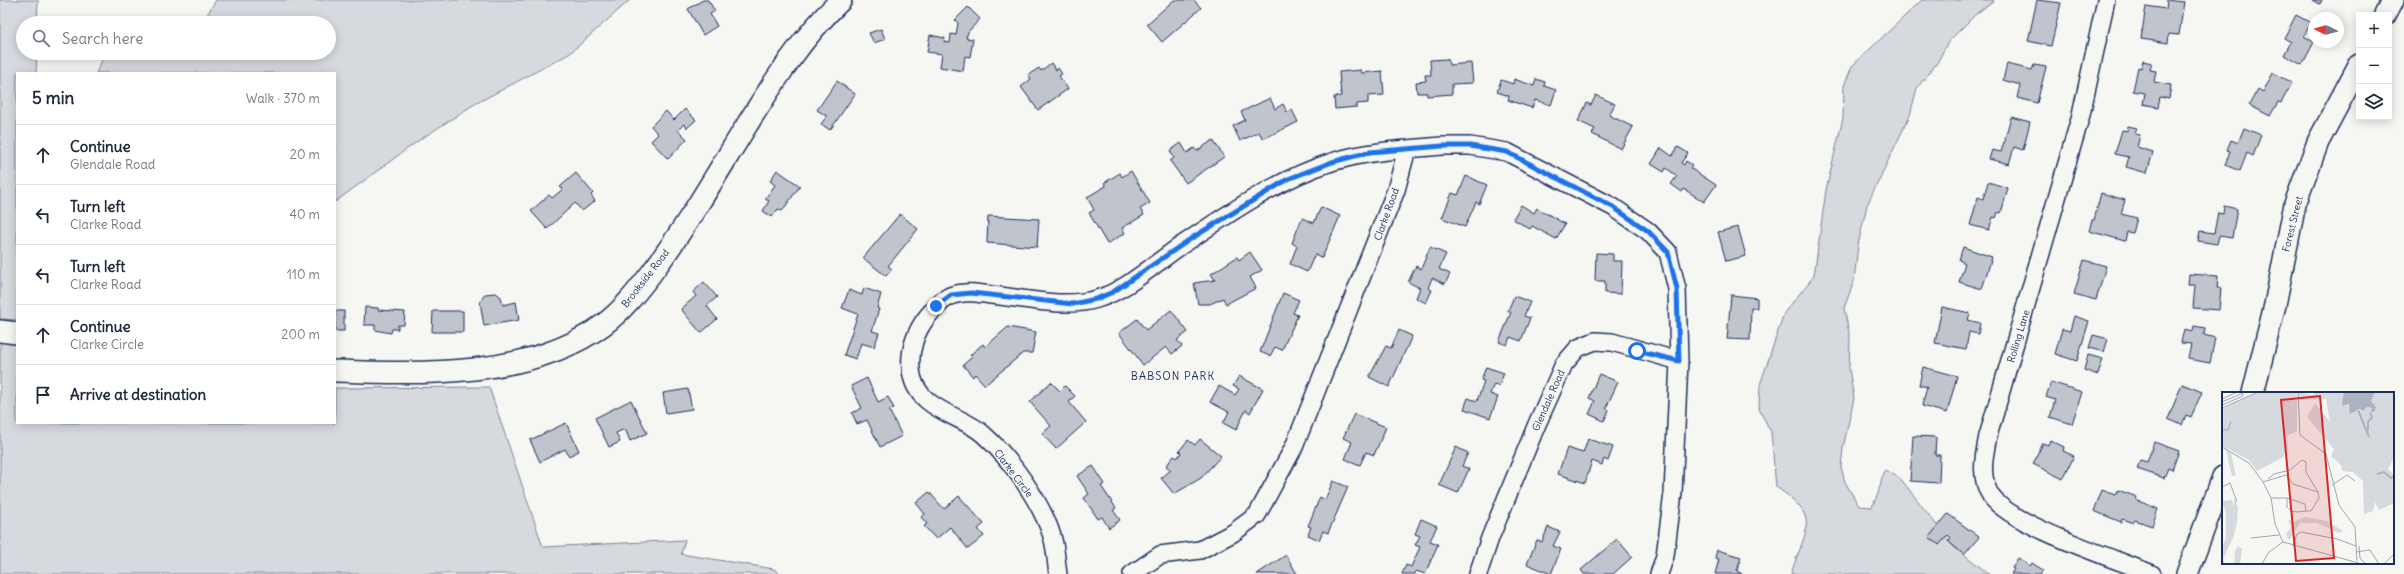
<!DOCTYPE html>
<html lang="en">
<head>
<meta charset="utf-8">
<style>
	:root { --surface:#fff; --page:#f6f6f7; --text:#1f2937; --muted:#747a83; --line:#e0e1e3 }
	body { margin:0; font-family:Delius,sans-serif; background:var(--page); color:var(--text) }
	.controls { position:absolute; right:12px; top:12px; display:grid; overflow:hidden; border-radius:0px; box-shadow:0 2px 10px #0003 }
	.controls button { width:36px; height:36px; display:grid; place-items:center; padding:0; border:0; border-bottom:1px solid var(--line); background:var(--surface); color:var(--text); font:20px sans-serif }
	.compass { position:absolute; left:2308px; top:12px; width:36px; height:36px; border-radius:50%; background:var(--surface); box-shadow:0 2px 10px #0003; rotate:275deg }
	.stop { position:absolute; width:12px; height:12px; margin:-9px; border:3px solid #1a73e8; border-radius:50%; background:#fff }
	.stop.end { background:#1a73e8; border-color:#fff; box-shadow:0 1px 4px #0008 }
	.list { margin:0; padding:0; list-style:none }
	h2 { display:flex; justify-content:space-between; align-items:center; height:52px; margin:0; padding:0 16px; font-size:17px }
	h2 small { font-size:13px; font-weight:400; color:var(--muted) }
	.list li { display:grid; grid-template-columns:26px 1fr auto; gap:12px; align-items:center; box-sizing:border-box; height:60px; padding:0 16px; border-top:1px solid var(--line) }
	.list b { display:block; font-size:15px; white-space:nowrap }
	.list p { margin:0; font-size:13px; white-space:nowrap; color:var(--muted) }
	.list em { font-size:13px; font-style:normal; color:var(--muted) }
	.icon { flex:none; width:22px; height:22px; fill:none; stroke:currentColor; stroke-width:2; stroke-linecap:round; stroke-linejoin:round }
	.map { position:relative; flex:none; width:2404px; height:574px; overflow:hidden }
	.search { position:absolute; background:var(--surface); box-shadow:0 2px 10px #0003; left:16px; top:16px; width:320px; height:44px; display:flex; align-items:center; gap:10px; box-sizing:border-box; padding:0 14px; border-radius:22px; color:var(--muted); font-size:15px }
	.panel { position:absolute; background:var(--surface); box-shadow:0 2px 10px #0003; left:16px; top:72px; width:320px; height:352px; border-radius:0px }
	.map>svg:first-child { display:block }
	.green { fill:#d6d9dd; stroke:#78849e }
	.building { fill:#c0c4cd; stroke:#1b2f5e }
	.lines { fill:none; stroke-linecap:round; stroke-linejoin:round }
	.minor-casing { stroke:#1b2f5e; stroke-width:20 }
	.tertiary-casing { stroke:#1b2f5e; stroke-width:24 }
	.minor { stroke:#f6f6f2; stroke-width:17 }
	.tertiary { stroke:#f6f6f2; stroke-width:21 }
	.route { stroke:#1a73e8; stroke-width:5 }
	.labels { text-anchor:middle; stroke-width:3; stroke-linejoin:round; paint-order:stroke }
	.street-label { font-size:10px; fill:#1b2f5e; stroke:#f6f6f2 }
	.neighbourhood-label { font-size:11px; letter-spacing:1px; fill:#1b2f5e; stroke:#f6f6f2 }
	.inset-river { fill:none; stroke:#abb2c0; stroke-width:2 }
	.inset-road { fill:none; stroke:#9ea6b7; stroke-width:1 }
	.view { fill:#d62828; fill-opacity:0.15; stroke:#d62828; stroke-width:2 }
	.inset-edge { fill:none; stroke:#1b2f5e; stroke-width:2 }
</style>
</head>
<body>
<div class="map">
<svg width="2404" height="574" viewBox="0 0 2404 574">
	<rect width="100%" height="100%" fill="#f6f6f2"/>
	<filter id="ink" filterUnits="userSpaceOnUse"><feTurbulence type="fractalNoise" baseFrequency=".025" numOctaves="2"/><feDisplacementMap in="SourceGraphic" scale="8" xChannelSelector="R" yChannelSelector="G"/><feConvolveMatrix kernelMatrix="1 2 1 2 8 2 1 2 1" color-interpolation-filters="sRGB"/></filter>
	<g filter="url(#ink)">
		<!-- green -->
		<path class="green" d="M0,0H38L37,23H23V53H37L36,73H17V320L0,319Z
			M216,0H630L569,54L473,105L415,143L335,202V73H96L105,54L108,53H329V23H202Z
			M1922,0H1994L1975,15L1948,42L1937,63L1917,88L1910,115L1867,205L1858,245L1854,281L1844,308L1850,338L1849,369L1854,398L1843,448L1841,467L1845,482L1859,506L1872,507L1878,494L1883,473L1885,470L1900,478L1953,546L1989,574H1791C1805,529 1823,518 1776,487L1771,432L1759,409L1760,385L1784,313L1814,276L1826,190L1843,118L1844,86L1852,66Z
			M0,342L17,344V423H335V388L489,387L543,547L685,540L681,554L774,569L780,574H0Z"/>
		<!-- building -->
		<path class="building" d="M703,0H708L715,11L710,14L717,26L703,35L688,9Z
			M1174,0H1194L1201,8L1162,42L1147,24Z
			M2037,0L2061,3L2051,46L2028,41Z
			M2167,0L2184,2L2179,35L2169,34L2168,43L2141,39L2146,6L2166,9Z
			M2313,0H2322L2320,4Z
			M968,7L980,19L968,32L966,38L973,39L970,57L965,56L963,71L940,67L942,54L927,52L930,35L945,38L944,42L950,43L951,34L956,35L958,23L955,20Z
			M2296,15L2311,23L2304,36L2314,42L2302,65L2284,55L2291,42L2284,38Z
			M881,29L885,39L874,43L869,33Z
			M1448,59L1449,65L1471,63L1473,83L1452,84V94L1427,96V93H1417L1416,82L1426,81L1425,75H1431L1430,60Z
			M2143,61L2152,63L2150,70L2156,71L2154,82L2171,85L2169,99L2160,97L2158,107L2143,104L2145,93L2133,91L2138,67L2141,68Z
			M1051,63L1056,70L1058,68L1062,74L1059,76L1068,89L1038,110L1021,87L1031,79L1028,75L1039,68L1041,71Z
			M2007,64L2032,70L2034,65L2046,67L2037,103L2017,98L2020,85L2003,80Z
			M1361,70V73L1382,71L1384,95L1368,96V103L1357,104V107L1335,109L1334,97L1341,96L1339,72Z
			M2273,73L2292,83L2281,103L2278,102L2270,116L2249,105L2258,89L2263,92Z
			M1514,79L1534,86L1536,79L1545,82L1544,86L1556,90L1551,105L1535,100L1532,108L1508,100L1509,96L1497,92L1501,80L1513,84Z
			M837,81L855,94L830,130L821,124L827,116L817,110Z
			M1596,95L1615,104L1609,115L1633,127L1621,149L1592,134L1595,129L1578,121L1587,103L1591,105Z
			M1270,98L1275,109L1283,104L1287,112L1292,110L1298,122L1263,139L1259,132L1240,141L1233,126L1245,120L1241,112Z
			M685,109L696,120L687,128L684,124L678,130L687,139L668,159L651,141L658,134L651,126L666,111L674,120Z
			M2011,117L2030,122L2023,150L2014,147L2009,164L1989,159L1992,150L2001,152Z
			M2128,126L2137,128L2135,134L2140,135L2137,147L2153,152L2147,173L2126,167L2129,157L2115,154L2122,130L2127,131Z
			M2244,128L2261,135L2253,156L2247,153L2240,171L2225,165L2230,151L2227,150L2231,140L2238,143Z
			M1213,140L1224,157L1186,183L1170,161L1174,158L1170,151L1181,143L1187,153L1194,148L1197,151Z
			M1678,147L1688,153L1681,163L1684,165L1686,161L1692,165L1690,168L1716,185L1704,202L1684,189L1682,192L1671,184L1677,176L1666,168L1664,172L1651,164L1661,148L1672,156Z
			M777,170L800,186L782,211L778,209L772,217L763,211L769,201L765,199L775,185L770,181Z
			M1131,171L1150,203L1140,209L1144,215L1122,228L1125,233L1107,244L1089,213L1094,210L1087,197L1106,186L1104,183L1120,173L1122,177Z
			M576,173L593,193L591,195L595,201L582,211L575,203L547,229L531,211L549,195L552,198L563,189L560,187Z
			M1466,176L1487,185L1479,204L1476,202L1465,227L1442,218L1452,193L1458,195Z
			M1988,182L2008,188L2001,213L1998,212L1996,218L1993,217L1989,230L1970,225L1978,197L1983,199Z
			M2101,193L2125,200L2121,214L2137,218L2133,233L2127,232L2125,241L2089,231L2092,220H2094Z
			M1521,205L1534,213L1537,208L1565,224L1556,239L1532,226L1530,229L1513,219Z
			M2224,206L2237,209L2232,238L2219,236L2217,244L2198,241L2200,231L2214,233L2218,212L2223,213Z
			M1321,207L1340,216L1322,258L1315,254L1307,272L1290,264L1297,246L1292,243L1302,218L1314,223Z
			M900,214L918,229L888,266L892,269L886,276L863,258Z
			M988,216L1039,219L1037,247L987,243Z
			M1738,227L1746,256L1726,261L1718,232Z
			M1430,247L1446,254L1439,269L1450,274L1445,284L1432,278L1428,288L1432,290L1426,303L1416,298L1420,288L1408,282L1416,266L1421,269Z
			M1963,247L1992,257L1982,289L1959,282L1965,263L1959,260Z
			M1250,252L1262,270L1250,277L1256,288L1226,304L1223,298L1210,304H1198L1194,283L1215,280L1211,274L1237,257L1239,260Z
			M1596,253L1613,254V261H1622L1621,294L1605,293V281H1595Z
			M2084,260L2106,266L2096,300L2074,294Z
			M2189,274L2218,276L2217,288H2221L2219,310L2193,308L2195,285H2188Z
			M704,282L717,297L707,306L717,319L701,333L681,309L696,296L693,292Z
			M864,288L881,294L877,308L879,309L872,331L879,333L874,347L861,343L856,359L844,355L858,314L842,308L849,290L862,295Z
			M496,293L501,297L503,305L516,302L519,320L484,326L480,302L485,294Z
			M1283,293L1299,300L1293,313L1298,315L1282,350L1275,347L1270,356L1260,352Z
			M1731,295L1757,298V308H1751L1750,340L1727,339Z
			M1514,296L1530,302L1524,316L1530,318L1521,341L1510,337L1507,345L1499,342L1511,312L1508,311Z
			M365,307L378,308V310L405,312L404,325H398V329H392L391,333L375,330V325H364Z
			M1942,307L1970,313L1968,320L1980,323L1978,334L1969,332L1966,349L1935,343Z
			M1171,310L1188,332L1177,340L1182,346L1172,354L1166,347L1143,365L1119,333L1137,319L1146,330Z
			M335,311H344V331H335Z
			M433,311H463V332H432Z
			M2074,316L2089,321L2077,361L2055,354L2062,329L2070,331Z
			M2194,326L2205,328L2204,335L2215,338L2210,363L2188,359L2191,344L2181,343L2184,329L2193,331Z
			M1008,327L1036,332L1032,353H1023L985,385L975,374L973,377L963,365L972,357L970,355L983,344L985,347Z
			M1399,330L1412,336L1389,387L1369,377L1386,346L1391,348Z
			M2093,335L2108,339L2104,352L2089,348Z
			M2088,355L2103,359L2098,375L2084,370Z
			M1486,367L1504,373L1499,386L1494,384L1490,394L1498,397L1490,418L1464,409L1468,398L1477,401L1484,381L1481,380Z
			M1923,367L1957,376L1947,413L1922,406L1927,387L1919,385Z
			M1599,374L1618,382L1606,408L1609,410L1604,421L1589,414L1595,401L1589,398Z
			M1239,376L1263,389L1250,413L1246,410L1236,430L1223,423L1229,412L1210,402L1219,386L1235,395L1239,389L1233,386Z
			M867,378L878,402L888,397L894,408L889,410L902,436L880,447L867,420L857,424L852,413L862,408L851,386Z
			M1051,382L1060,391L1065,386L1075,396L1069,402L1086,422L1056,449L1042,434L1051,426L1030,402Z
			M2051,382L2082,392L2072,424L2050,417L2055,400L2046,397Z
			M2182,384L2202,392L2191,417L2186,415L2182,425L2168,419Z
			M688,389L692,409L666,413L663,393Z
			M631,400L647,433L630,441L625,429L616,433L620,442L609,447L595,418Z
			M1354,414L1386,427L1374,455L1366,452L1360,465L1345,459L1352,442L1343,438Z
			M566,423L579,451L569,456L565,449L540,462L530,440Z
			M1913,436L1936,437L1935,455H1940L1939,483L1910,481Z
			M1200,439L1221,456L1201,478L1174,494L1161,478L1171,470L1166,466L1174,456L1177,458L1181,453L1179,451L1188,440L1195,445Z
			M1588,439L1613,447L1608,461L1604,459L1602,465L1592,461L1585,483L1558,474L1567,448L1583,453Z
			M2050,440L2064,447L2063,451L2074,456L2063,479L2033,464L2043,443L2048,445Z
			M2154,442L2179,451L2172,470L2168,468L2164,478L2137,469L2140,460L2147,462Z
			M1456,447L1468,453L1462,466L1469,469L1458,493L1439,485Z
			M1093,466L1105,484L1101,486L1116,508L1113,510L1120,520L1109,528L1102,517L1098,519L1084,498L1089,494L1077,476Z
			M1333,481L1348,487L1328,533L1323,531L1319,540L1308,535L1311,527L1308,526L1320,497L1325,500Z
			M2102,490L2116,495L2118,490L2137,497L2136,500L2158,509L2152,526L2135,520L2133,523L2122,519L2121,522L2094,511Z
			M929,492L944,509L959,496L984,524L978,529L984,536L968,549L950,527L936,539L924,526L927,524L921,517L925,514L916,503Z
			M1948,514L1979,537L1964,555L1948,541L1951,538L1948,535L1939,545L1929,537Z
			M1421,519L1437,526L1430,541L1438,544L1425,574L1416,571L1415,574H1402L1406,565L1411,567L1420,547L1415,545L1420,536L1415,534Z
			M1548,527L1560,532L1553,546L1561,549L1551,574L1527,564L1537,540L1542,542Z
			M1617,539L1632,557L1613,574H1584L1581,570Z
			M1717,550L1741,557L1737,571L1742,574H1715L1719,559L1715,558Z
			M1286,555L1297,574H1257Z
			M2018,558L2030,566L2032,563L2043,570L2040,574H2011L2014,569L2012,568Z"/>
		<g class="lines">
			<defs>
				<path id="minor" d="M2106,0L2081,115L1988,436C1984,456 1979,477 1991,496C2010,525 2116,559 2152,574
					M1058,574C1056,562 1056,548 1052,536C1041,501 1010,458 983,434C961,414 914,410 911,369C909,350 916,331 927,317C934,309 942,298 953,295C965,291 978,293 991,295C1024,298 1064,309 1097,299C1127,290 1154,264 1179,247C1226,215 1278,179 1332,162C1357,154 1382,151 1407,149
					M1132,574L1160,555L1200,550L1233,533L1257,515L1294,447L1396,190L1407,149L1442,146H1470L1507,152L1613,207L1648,231L1668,252L1677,289L1679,361L1673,493L1665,556L1659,574
					M1478,574L1490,538L1537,424L1564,364L1578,348L1595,341L1612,342L1679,361"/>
				<path id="tertiary" d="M2385,15L2393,0
					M0,331L17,333
					M335,371C421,374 531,378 603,325C622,311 636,293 650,275C685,229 714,178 745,128C773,83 802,37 841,0
					M2253,393L2275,305L2295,204L2318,142L2359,65
					M2187,574L2223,477"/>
			</defs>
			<!-- minor casing -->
			<use href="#minor" class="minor-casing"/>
			<!-- tertiary casing -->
			<use href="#tertiary" class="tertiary-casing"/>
			<!-- minor -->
			<use href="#minor" class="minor"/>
			<!-- tertiary -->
			<use href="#tertiary" class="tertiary"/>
		</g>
	</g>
	<g class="lines" filter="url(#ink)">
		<!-- route -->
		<path class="route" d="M936,306L951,295L971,293L1073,304L1096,299L1113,292L1192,238L1288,179L1332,162L1370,152L1442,146H1470L1507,152L1613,207L1648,231L1668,252L1677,289L1679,361L1637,351"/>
	</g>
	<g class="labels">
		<!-- street labels -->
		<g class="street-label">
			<text transform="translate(1386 214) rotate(-70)" y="4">Clarke Road</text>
			<text transform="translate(2292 224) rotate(-76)" y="4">Forest Street</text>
			<text transform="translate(645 278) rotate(-52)" y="4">Brookside Road</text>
			<text transform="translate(2018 336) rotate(-73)" y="4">Rolling Lane</text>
			<text transform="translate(1548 400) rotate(-66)" y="4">Glendale Road</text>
			<text transform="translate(1014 473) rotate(53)" y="4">Clarke Circle</text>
		</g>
		<!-- neighbourhood labels -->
		<g class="neighbourhood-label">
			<text x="1173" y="380">BABSON PARK</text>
		</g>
	</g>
	<!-- overview -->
	<g transform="translate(2222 392)">
		<rect width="172" height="172" fill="#f6f6f2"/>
		<path d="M36,0H75V39L65,44L66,54L61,65L35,79L27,68L0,54V17ZM76,0L91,3L93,0H122L120,11L123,14L127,12L129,22L132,18L141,19L145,15L150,16L148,20L153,19L154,15L149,9L153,0H172V65L166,77L172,83V111L157,118L153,110L151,119L142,122L141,89L131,80L120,79L119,73L109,64L112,57L85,25L93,11L108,30L104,7L77,8ZM4,58L9,61L12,75L14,83L10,84ZM12,105L16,116L15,131L11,146L1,167L3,172H0V155L4,146V121L0,109L10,108L12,115ZM83,125L105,129L121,139L117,141L95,131H78L67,148L64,142L69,135L66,128L73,129ZM16,154L20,157L18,172H12L13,159Z" fill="#d6d9dd"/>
		<path d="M122,0H153L149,9L154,15L153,19L148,21L150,16L145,15L141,19L137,17L128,22L127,12L121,14L120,11Z" fill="#abb2c0"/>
		<path class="inset-river" d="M136,18L147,45M146,39V30L150,25L148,21M155,82L162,80L169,86L172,84"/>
		<path class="inset-road" d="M76,0L78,43L104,62L117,113L133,135L135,169M0,7L15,0M0,10L21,1M0,13L21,4L20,0M0,16L36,0M0,38H6L9,29M0,55L27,71L41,90L49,106L53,132L61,150L140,172M46,87L52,82L68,78L80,68L84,70V80L96,100M41,90L64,83L71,92L96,100L97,106L89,119H84L75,120L69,119L65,115V106L83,112L84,119M110,93L125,83L133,89M0,95L8,91L15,110M49,106H65M29,146L57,143M71,154L75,142L79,140L115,147L134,154M137,154L138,166L144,172M134,160L148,158L157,172M40,172L47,160L61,150M162,172L172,162"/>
		<path class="view" d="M98,4L112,166L74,169L59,8Z"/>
		<rect width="172" height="172" class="inset-edge"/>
	</g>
</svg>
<div class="controls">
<button>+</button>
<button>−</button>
<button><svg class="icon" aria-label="layers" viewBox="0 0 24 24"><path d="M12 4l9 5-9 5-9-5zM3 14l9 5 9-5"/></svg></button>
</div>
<svg class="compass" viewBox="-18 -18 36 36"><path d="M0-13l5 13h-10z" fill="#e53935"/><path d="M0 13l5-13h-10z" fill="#747a83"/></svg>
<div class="stop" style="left:1637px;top:351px"></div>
<div class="stop end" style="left:936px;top:306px"></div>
<div class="search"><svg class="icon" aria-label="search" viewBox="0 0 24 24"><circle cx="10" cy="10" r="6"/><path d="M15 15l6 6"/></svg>Search here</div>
<section class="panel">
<h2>5 min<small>Walk · 370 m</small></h2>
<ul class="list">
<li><svg class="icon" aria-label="ahead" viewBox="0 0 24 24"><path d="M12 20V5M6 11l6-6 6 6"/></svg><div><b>Continue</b><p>Glendale Road</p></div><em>20 m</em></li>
<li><svg class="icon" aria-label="left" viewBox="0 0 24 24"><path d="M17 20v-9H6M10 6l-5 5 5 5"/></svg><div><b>Turn left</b><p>Clarke Road</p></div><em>40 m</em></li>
<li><svg class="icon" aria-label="left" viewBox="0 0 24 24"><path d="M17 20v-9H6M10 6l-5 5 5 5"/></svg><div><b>Turn left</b><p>Clarke Road</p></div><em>110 m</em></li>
<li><svg class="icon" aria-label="ahead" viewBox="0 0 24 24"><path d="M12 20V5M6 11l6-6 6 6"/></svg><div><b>Continue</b><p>Clarke Circle</p></div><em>200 m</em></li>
<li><svg class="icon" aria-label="arrive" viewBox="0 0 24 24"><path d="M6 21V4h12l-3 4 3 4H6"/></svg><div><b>Arrive at destination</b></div></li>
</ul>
</section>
</div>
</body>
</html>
